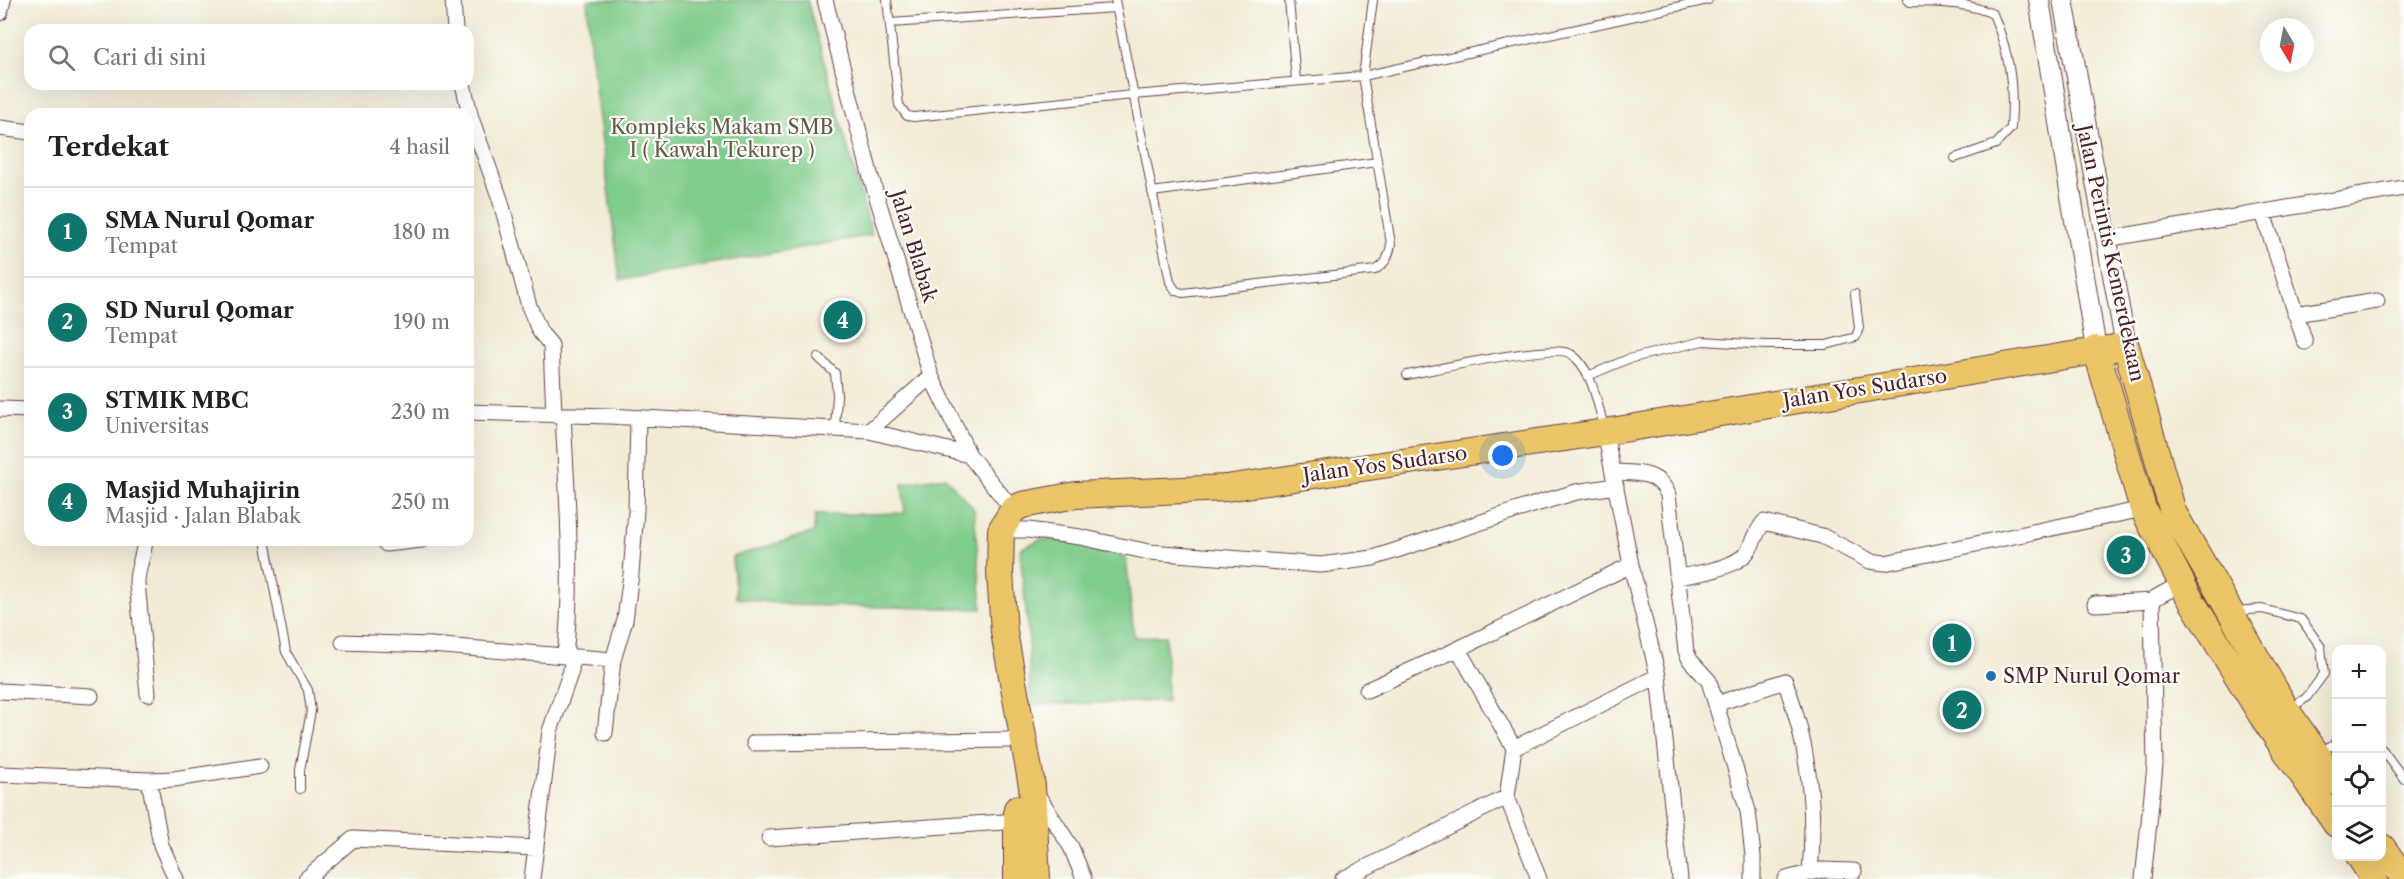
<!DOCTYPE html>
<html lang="id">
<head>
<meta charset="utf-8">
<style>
	:root { --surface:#fff; --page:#f2f2f2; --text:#222; --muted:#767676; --line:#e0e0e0; --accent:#0f766e }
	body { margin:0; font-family:"Libre Caslon Text",serif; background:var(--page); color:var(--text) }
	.controls { position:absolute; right:18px; bottom:18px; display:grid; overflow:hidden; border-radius:12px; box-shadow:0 6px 24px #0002 }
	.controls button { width:54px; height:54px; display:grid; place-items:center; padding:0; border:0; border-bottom:2px solid var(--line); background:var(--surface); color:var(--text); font:30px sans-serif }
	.compass { position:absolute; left:2260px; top:18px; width:54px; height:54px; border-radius:50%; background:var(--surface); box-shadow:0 6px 24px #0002; rotate:170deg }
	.you { position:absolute; left:1503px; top:456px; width:21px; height:21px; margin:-15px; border:4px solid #fff; border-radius:50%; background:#1a73e8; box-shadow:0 0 0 9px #1a73e833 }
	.badge { display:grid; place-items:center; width:39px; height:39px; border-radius:50%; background:var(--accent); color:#fff; font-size:20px; font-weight:700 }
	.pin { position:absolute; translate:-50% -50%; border:3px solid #fff; box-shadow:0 2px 6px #0006 }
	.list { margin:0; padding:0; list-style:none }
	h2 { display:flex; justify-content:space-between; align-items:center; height:78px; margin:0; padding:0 24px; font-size:26px }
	h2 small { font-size:20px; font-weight:400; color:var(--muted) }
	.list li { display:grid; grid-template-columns:39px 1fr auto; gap:18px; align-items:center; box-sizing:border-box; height:90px; padding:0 24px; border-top:2px solid var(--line) }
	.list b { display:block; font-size:22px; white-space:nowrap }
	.list p { margin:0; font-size:20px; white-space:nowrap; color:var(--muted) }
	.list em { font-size:20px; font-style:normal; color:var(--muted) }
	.icon { flex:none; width:33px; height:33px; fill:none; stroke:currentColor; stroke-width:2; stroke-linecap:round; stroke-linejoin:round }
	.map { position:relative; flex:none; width:2404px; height:879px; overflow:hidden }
	.search { position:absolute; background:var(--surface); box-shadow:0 6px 24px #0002; left:24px; top:24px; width:450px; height:66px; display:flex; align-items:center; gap:15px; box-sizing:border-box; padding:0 21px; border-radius:18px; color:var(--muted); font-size:22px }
	.panel { position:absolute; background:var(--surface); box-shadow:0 6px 24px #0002; left:24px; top:108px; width:450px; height:438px; border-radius:18px }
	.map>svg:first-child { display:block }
	.green { fill:#7fcc8b; stroke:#64765b; stroke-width:1.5 }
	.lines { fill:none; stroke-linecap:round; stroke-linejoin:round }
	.service-casing { stroke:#633e45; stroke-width:10 }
	.minor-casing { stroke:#633e45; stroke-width:17 }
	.tertiary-casing { stroke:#633e45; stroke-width:22 }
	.trunk-casing { stroke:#633e45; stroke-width:28 }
	.service { stroke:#fff; stroke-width:8 }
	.minor { stroke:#fff; stroke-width:15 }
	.tertiary { stroke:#fff; stroke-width:20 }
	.trunk { stroke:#ecc569; stroke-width:26 }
	.poi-dot { fill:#1f6fb2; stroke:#fdfcf7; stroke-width:2 }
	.labels { text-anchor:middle; stroke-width:4.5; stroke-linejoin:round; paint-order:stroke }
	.park-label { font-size:20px; fill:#5d5c4d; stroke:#fdfcf7 }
	.street-label { font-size:20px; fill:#4a1f2b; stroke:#fdfcf7 }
	.poi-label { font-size:20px; fill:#4a1f2b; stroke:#fdfcf7; text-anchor:start }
</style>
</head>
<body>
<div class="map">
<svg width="2404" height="879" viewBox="0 0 2404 879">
	<rect width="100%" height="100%" fill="#fdfcf7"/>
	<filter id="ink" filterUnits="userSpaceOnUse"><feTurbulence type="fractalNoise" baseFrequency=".0167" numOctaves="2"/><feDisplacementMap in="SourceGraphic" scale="12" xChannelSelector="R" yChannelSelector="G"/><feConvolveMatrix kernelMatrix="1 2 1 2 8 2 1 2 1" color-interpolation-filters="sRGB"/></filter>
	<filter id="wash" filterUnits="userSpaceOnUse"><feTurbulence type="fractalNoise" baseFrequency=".008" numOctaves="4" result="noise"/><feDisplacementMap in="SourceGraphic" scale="24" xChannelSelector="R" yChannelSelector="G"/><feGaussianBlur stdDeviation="1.35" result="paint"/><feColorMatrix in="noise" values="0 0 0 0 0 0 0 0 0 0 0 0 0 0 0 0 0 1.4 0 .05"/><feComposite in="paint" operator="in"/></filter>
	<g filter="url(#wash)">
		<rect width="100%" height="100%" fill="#f2ecd6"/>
		<!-- green -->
		<path class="green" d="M587,0H807L872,235L620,280L591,57Z
			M945,477L974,509L982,609L792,605L736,598L732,557L814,532L815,515L905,513L902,484Z
			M1041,539L1093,544L1126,558L1134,637L1166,636L1167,701L1030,705L1029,642L1020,549Z"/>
	</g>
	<g filter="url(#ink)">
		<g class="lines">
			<defs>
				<path id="service" d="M887,0L899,105L907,116L914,117L1133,95L1363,76L1708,0
					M1115,0L1170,282L1176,291L1183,293L1375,270C1386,263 1389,257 1391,244L1363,76L1373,0
					M1289,0L1296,81
					M1908,0L1910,2C1939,3 1967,2 1993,14C2010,54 2014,86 2011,128L1996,144L1955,158
					M890,23L1115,8
					M1152,192L1377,162
					M818,357L835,373L837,395L835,429
					M1407,375C1433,370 1555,342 1571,354C1593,369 1597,405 1605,429
					M1588,376L1628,359L1703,341L1767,345H1826L1856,337L1859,328L1855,294
					M265,540L286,652L308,690L311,711L300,770V789
					M2234,611L2262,609L2301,619L2321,647L2324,674L2306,698L2291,708
					M2382,749L2404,779
					M2321,751L2336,743"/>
				<path id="minor" d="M453,0L455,30
					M825,0L870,174L931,376L969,455L1013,510
					M0,13L3,0
					M463,84L471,118L500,199L529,306L540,332L551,345L554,415
					M0,128L30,132
					M2263,213L2305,342
					M2106,239L2404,188
					M2295,314L2377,301
					M0,409L30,410
					M468,412L609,416L869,431L969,455
					M563,415C567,496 574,576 565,656
					M869,431L931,376
					M1614,472C1636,473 1659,471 1668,495L1686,651L1690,660L1709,681L1748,811L1753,856V879
					M1001,530H1028L1080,537L1149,552L1321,565L1373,558L1539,503L1576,492L1616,486
					M145,540C144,556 137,567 137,583L148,694
					M386,540V544L422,540
					M1677,577C1697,574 1737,568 1748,551C1754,542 1757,530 1764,522L1822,536L1870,561L1885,563L2143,509
					M2095,604L2153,601
					M343,642L431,645L613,660
					M1658,676L1680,879
					M1367,690L1458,649
					M0,691L91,696
					M1716,704L1785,681C1808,743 1816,806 1810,872
					M605,733L613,660L625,620L631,574L636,511L638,418
					M754,743L1010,740
					M1514,748L1458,649L1631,565
					M0,774L149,780L161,845L176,879
					M149,780L174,779L260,766
					M1035,791L1071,847L1084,879
					M1507,797L1539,879
					M769,838L1018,821
					M306,879L353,839L536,848
					M532,879L550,731L571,671L572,657
					M1343,879L1507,797L1514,748L1658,676L1631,565L1605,432
					M1786,879L1821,870L1854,871
					M2143,879L2155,766L2152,604L2155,598L2182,583"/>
				<path id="tertiary" d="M2039,0L2096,349
					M2063,0L2126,346"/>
				<path id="trunk" d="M2096,349L2143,509L2188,595L2262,716L2336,824
					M1017,809V879
					M2382,847L2404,878
					M2359,856L2374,879
					M1037,879L1032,786L1004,632L1000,573L1001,530L1013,510L1022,505L1076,495L1226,488L1605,432L2126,346L2173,512L2287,711L2336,782"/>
			</defs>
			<!-- service casing -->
			<use href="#service" class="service-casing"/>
			<!-- minor casing -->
			<use href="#minor" class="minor-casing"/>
			<!-- tertiary casing -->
			<use href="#tertiary" class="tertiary-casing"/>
			<!-- trunk casing -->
			<use href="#trunk" class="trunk-casing"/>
			<!-- service -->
			<use href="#service" class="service"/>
			<!-- minor -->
			<use href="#minor" class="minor"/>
			<!-- tertiary -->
			<use href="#tertiary" class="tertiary"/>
			<!-- trunk -->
			<use href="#trunk" class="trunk"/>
		</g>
	</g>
	<!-- markers -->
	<circle class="poi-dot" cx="1991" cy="676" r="6"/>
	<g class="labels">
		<!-- park labels -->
		<g class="park-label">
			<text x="722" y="134">Kompleks Makam SMB<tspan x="722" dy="23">I ( Kawah Tekurep )</tspan></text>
		</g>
		<!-- street labels -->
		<g class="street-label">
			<text transform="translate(914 246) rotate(73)" y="7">Jalan Blabak</text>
			<text transform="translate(2111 253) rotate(78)" y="7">Jalan Perintis Kemerdekaan</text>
			<text transform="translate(1865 388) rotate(-9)" y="7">Jalan Yos Sudarso</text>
			<text transform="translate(1385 464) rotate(-8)" y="7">Jalan Yos Sudarso</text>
		</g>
		<!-- poi labels -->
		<g class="poi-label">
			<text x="2003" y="683">SMP Nurul Qomar</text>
		</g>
	</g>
</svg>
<div class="controls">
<button>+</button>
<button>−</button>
<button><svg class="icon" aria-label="locate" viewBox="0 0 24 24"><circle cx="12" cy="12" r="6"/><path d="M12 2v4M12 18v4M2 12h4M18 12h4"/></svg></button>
<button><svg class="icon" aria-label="layers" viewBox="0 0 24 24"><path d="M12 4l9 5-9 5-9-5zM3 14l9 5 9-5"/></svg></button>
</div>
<svg class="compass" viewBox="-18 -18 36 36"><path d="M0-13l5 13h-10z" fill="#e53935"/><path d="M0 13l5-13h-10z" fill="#767676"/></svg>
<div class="you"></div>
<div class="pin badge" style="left:1952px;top:643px">1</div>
<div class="pin badge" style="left:1962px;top:710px">2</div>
<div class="pin badge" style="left:2126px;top:555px">3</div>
<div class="pin badge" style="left:843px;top:320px">4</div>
<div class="search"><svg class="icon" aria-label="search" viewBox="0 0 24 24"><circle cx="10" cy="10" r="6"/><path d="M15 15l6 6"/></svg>Cari di sini</div>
<section class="panel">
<h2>Terdekat<small>4 hasil</small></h2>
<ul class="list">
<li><span class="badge">1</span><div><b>SMA Nurul Qomar</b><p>Tempat</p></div><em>180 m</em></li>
<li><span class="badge">2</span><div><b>SD Nurul Qomar</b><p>Tempat</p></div><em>190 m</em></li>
<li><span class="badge">3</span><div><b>STMIK MBC</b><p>Universitas</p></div><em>230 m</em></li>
<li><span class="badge">4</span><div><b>Masjid Muhajirin</b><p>Masjid · Jalan Blabak</p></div><em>250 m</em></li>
</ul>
</section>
</div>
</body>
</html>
